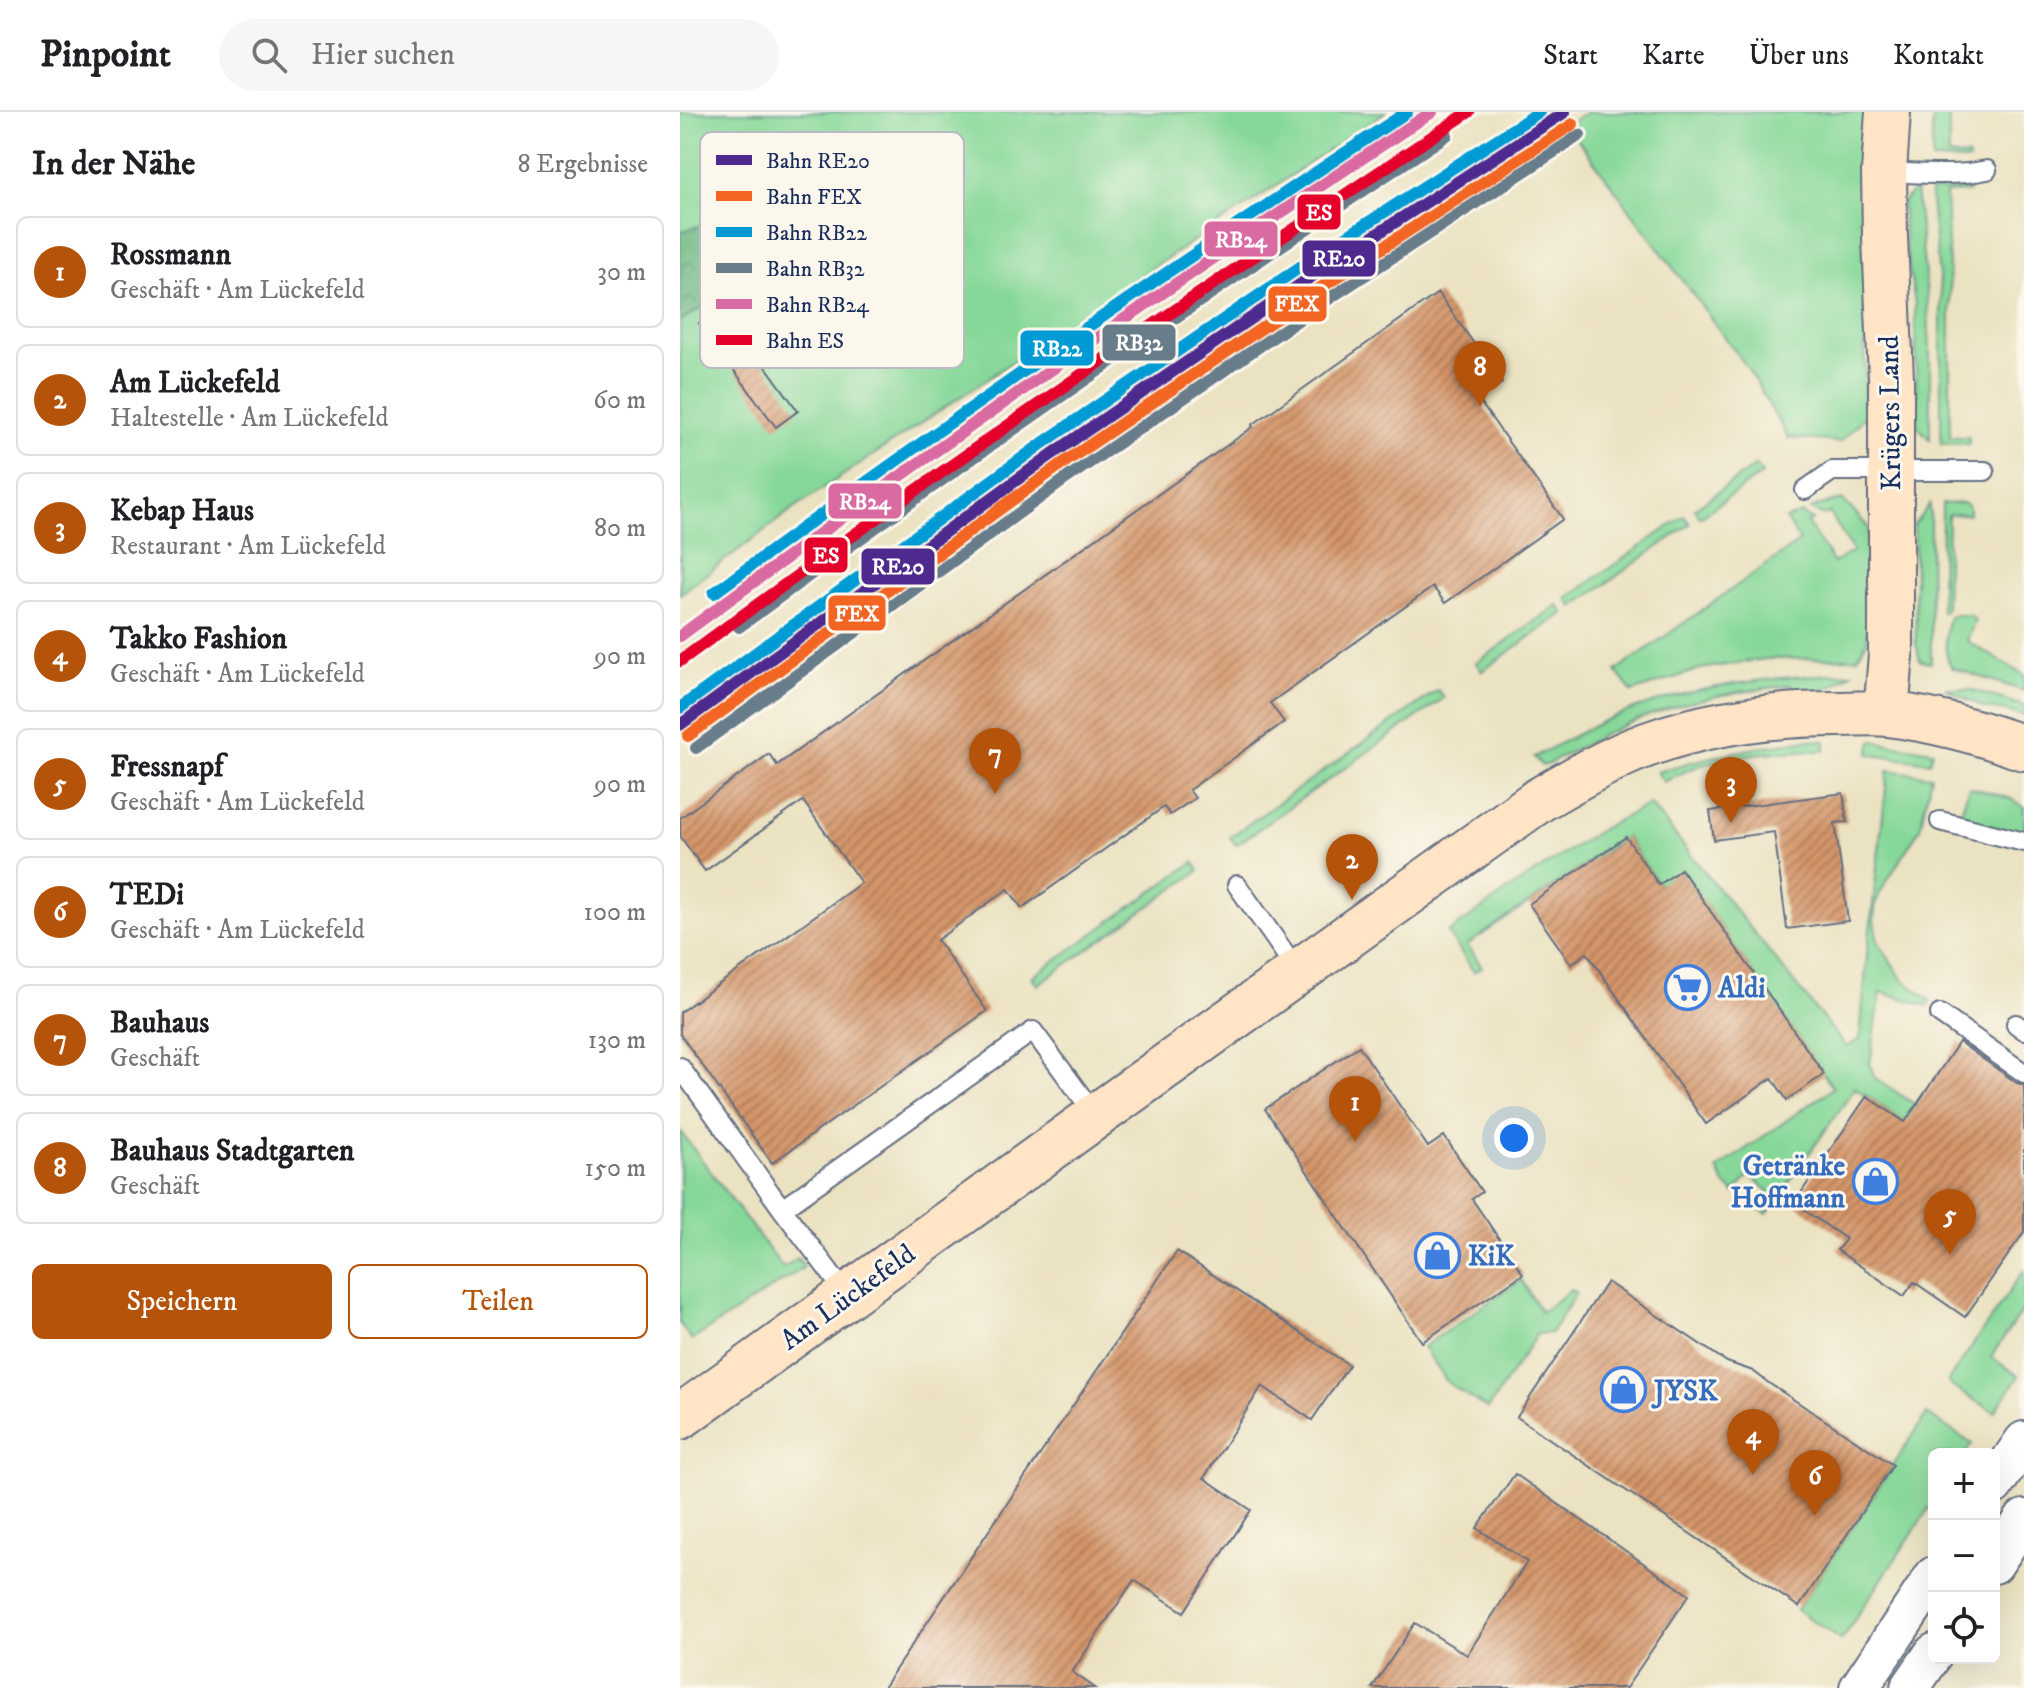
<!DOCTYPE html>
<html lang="de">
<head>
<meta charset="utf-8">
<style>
	:root { --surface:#fff; --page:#f6f6f6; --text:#202124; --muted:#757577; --line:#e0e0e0; --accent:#b45309 }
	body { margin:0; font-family:"IM FELL DW Pica",serif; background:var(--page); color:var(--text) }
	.controls { position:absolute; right:24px; bottom:24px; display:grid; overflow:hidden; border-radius:12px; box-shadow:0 8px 32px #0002 }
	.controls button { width:72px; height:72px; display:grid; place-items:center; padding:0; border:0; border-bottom:2px solid var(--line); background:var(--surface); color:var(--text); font:40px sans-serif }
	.you { position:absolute; left:834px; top:1026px; width:28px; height:28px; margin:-20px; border:6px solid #fff; border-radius:50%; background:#1a73e8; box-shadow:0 0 0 12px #1a73e833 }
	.badge { display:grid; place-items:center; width:52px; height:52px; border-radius:50%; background:var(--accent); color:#fff; font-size:26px; font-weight:700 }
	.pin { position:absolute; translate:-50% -66px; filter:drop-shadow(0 2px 4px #0008) }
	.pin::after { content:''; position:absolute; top:42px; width:28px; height:24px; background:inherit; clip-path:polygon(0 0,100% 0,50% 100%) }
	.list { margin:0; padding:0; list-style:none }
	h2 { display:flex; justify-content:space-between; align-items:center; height:104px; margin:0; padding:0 32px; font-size:34px }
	h2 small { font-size:26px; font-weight:400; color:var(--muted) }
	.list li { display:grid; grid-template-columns:52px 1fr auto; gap:24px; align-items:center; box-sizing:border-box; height:112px; margin:0 16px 16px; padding:0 16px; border:2px solid var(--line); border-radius:12px }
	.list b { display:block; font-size:30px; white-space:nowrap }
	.list p { margin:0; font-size:26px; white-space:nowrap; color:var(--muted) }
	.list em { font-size:26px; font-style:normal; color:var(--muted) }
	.actions { display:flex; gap:16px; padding:24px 32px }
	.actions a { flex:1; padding:18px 0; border:2px solid var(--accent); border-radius:12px; text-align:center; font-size:28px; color:var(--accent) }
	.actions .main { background:var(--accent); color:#fff }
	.icon { flex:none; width:44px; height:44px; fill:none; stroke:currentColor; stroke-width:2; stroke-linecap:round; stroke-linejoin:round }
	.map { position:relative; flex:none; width:1344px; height:1576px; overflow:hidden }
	header { display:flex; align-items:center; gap:48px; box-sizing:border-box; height:112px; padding:0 40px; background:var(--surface); border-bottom:2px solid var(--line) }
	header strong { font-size:38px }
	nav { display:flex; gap:44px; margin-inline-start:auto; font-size:28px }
	.search { width:560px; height:72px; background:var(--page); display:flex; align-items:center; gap:20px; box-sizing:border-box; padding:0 28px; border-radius:44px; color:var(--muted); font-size:30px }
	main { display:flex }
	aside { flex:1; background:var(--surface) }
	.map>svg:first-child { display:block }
	.green { fill:#86d899; stroke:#50847c; stroke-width:2 }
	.forest { fill:url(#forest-crowns); stroke:#447470; stroke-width:2 }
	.building { fill:url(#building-hatch) }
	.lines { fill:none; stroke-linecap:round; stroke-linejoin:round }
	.lane-casing { stroke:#646e81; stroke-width:22 }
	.street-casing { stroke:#646e81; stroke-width:42 }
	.secondary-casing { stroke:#646e81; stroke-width:48 }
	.lane { stroke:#fff; stroke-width:18 }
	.street { stroke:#fff; stroke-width:38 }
	.secondary { stroke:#ffe4c6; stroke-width:44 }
	.rail-1-casing { stroke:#fbf7ec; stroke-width:18 }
	.rail-2-casing { stroke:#fbf7ec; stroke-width:18 }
	.rail-3-casing { stroke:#fbf7ec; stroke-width:18 }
	.rail-4-casing { stroke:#fbf7ec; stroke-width:18 }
	.rail-5-casing { stroke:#fbf7ec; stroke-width:18 }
	.rail-6-casing { stroke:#fbf7ec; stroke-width:18 }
	.rail-1 { stroke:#4e2a8e; stroke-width:12 }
	.rail-2 { stroke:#f26522; stroke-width:12 }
	.rail-3 { stroke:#009bd5; stroke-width:12 }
	.rail-4 { stroke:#697c8a; stroke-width:12 }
	.rail-5 { stroke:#da6ba2; stroke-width:12 }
	.rail-6 { stroke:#e4002b; stroke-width:12 }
	.labels { text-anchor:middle; stroke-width:6; stroke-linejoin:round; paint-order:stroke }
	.street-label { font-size:28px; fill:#1b2f5e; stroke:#fbf7ec }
	.shop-label { font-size:28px; font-weight:bold; fill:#366cbe; stroke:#fbf7ec; text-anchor:start }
	.key { fill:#fbf7ec; stroke:#b8bbc1; stroke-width:2 }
	.key-label { font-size:22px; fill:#1b2f5e }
	.line-badge { stroke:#fbf7ec; stroke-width:3 }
	.badge-label { font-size:22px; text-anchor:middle; font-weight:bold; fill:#fff }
</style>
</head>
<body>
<header>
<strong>Pinpoint</strong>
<div class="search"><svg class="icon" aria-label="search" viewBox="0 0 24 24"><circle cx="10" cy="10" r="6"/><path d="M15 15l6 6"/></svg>Hier suchen</div>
<nav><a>Start</a><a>Karte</a><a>Über uns</a><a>Kontakt</a></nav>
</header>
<main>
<aside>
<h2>In der Nähe<small>8 Ergebnisse</small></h2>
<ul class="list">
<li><span class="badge">1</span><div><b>Rossmann</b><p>Geschäft · Am Lückefeld</p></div><em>30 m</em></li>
<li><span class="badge">2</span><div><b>Am Lückefeld</b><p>Haltestelle · Am Lückefeld</p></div><em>60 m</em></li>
<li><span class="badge">3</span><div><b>Kebap Haus</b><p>Restaurant · Am Lückefeld</p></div><em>80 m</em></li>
<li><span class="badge">4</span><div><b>Takko Fashion</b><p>Geschäft · Am Lückefeld</p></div><em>90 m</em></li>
<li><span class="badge">5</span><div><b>Fressnapf</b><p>Geschäft · Am Lückefeld</p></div><em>90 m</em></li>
<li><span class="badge">6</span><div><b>TEDi</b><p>Geschäft · Am Lückefeld</p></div><em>100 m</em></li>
<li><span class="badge">7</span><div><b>Bauhaus</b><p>Geschäft</p></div><em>130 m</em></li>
<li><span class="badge">8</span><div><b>Bauhaus Stadtgarten</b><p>Geschäft</p></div><em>150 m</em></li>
</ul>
<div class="actions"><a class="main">Speichern</a><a>Teilen</a></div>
</aside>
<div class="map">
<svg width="1344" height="1576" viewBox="0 0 1344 1576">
	<defs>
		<pattern id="forest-crowns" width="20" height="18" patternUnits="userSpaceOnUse" patternTransform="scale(2)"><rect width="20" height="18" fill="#6cb881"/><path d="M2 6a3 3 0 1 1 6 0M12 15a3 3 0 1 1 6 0" fill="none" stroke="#58966d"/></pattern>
		<pattern id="building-hatch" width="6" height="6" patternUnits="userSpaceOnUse" patternTransform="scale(2)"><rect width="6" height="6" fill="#d49569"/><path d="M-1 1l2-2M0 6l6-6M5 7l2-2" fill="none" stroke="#ab7a5a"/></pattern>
	</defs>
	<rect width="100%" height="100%" fill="#fbf7ec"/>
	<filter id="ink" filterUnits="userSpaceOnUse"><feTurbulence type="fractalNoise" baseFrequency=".0125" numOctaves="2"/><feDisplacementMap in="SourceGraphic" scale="16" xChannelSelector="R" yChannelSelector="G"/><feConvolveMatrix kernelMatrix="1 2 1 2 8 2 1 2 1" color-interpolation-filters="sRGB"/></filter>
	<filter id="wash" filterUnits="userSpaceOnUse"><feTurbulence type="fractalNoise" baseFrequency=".006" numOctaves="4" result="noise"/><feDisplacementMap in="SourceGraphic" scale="32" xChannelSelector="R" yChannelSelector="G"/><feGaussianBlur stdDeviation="1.8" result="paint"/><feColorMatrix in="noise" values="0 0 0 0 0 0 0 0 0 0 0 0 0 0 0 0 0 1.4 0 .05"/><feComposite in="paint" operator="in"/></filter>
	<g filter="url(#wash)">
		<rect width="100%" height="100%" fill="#ebe2c1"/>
		<!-- green -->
		<path class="green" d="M0,0H706L114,396L0,482V209L81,158L83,94L0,120Z
			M907,0H1190L1184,156L1186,303L1160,330L1108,326L1069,258L887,13Z
			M1255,0H1269V44L1289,45V49L1252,48V14Z
			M1289,76V80L1266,81L1270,179V325H1289V332L1261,331V184L1250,79Z
			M1236,77L1247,182L1250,237V327L1237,314L1235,191L1225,132L1222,91Z
			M1076,353L1082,362L1020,405L1014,397Z
			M1163,388L1188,415L1187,529L1177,546L1085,547L1020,557L952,580L936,559L1120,429L1105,407L1122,402L1133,408L1127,411L1154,451L1173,439L1150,401L1143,404L1131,397L1147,391Z
			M1284,391L1289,395V402L1268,403L1266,498L1261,500L1262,392Z
			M1250,392L1251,551L1240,549L1236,531L1234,413Z
			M1004,404L1010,412L893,495L887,486Z
			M878,493L884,501L802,559L796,551Z
			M1270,503H1289L1295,508L1287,529L1344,563V579L1272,556C1263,542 1264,518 1270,503Z
			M1172,561C1151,576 1138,581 1112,583L1111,573C1064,579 1018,585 973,602C936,615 902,634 868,652L862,654L854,645C880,632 905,617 931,606C1009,573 1090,565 1172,561Z
			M1264,576L1293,578L1344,594V604L1326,599L1305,596Z
			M758,578L764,586L556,733L550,725Z
			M1128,628L1145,629V639C1093,638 1029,643 984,670L977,660C1027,644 1076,635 1128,628Z
			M1192,629L1253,639L1250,650L1189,642Z
			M1208,658L1251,664L1240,716L1202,777L1196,790L1194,808L1198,829L1222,867L1250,888L1248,894L1201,880L1190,951L1194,965L1344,1066V1092L1175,976L1087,1102L1077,1096L1089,1079L1069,1064L1054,1081L1044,1071L1037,1057L1153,976L1001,758L979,773L946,725L787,833L802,855L794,860L768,821L831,776L923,716L970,692L1166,935L1180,927L1187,844Z
			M1289,675L1329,686L1344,695V723L1282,707L1280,703Z
			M514,750L519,759L357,873L352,865Z
			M0,1019L103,1156L118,1146L124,1155L12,1228L0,1212Z
			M1344,1158V1202L1341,1200L1311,1245L1339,1264L1315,1300L1271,1274L1268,1269Z
			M841,1168L861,1200L891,1178L896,1181L871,1221L857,1222L808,1297L768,1271L743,1235Z
			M1247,1302L1292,1332L1285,1342H1254V1389L1161,1528L1117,1498Z"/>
		<!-- forest -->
		<path class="forest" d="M83,94L173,103L0,209V120Z"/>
		<g id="blocks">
			<!-- building -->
			<path class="building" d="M758,181L822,271L798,287L883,407L765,491L753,475L590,591L604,610L509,678L515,686L490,703L484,695L342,796L328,777L257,828L307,899L92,1051L0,922V900L181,771L123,689L25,759L0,724V706L89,642L97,653L573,315L572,313Z
				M42,194L118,299L96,315L19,211Z
				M1163,681L1167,710L1155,711L1168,809L1107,817L1094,720L1034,728L1030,699Z
				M946,725L979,773L1001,757L1144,962L1107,988L1092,966L1026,1012L907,841L891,852L849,792Z
				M1279,930L1337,971L1344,973V1120L1285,1205L1234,1170L1224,1184L1157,1138L1166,1127L1114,1091L1187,984L1225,1010Z
				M679,934L748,1035L764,1024L802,1080L792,1087L843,1162L742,1230L585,997Z
				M497,1139L669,1253L632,1308L582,1274L524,1366L571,1398L504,1500L454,1468L392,1560L415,1576H203Z
				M927,1170L1047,1250L1073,1259L1090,1272L1213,1353L1119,1495L837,1305Z
				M835,1362L1009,1483L946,1576H692L735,1511L787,1543L847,1450L797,1416Z"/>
		</g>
	</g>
	<g filter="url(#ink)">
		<use href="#blocks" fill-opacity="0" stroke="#646e81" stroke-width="2"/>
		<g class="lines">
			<defs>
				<path id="lane" d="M1204,60C1239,61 1273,65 1307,58
					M1125,378L1152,359H1305
					M1260,709L1344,730
					M557,773L619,861
					M1260,902L1344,961
					M1336,912L1344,918
					M0,955L102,1097L168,1184
					M102,1097L353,919L416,1004"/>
				<path id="street" d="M1314,1373L1344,1329
					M1314,1452L1344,1407
					M1179,1576L1254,1464
					M1230,1576L1254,1541"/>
				<path id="secondary" d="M1206,602L1211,543V267L1205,125L1204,60L1208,0
					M0,1305L416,1004L859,688C889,670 919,653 951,639C1017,611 1088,602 1159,602C1175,602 1192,600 1208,602C1255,608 1300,620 1344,636"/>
			</defs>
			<!-- lane casing -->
			<use href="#lane" class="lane-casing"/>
			<!-- street casing -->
			<use href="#street" class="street-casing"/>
			<!-- secondary casing -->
			<use href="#secondary" class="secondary-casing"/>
			<!-- lane -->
			<use href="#lane" class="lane"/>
			<!-- street -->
			<use href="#street" class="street"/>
			<!-- secondary -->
			<use href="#secondary" class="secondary"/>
			<defs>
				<path id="rail-1" d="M0,613L371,343L637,161L885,0"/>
				<path id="rail-2" d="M8,624L379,354L645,173L893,12"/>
				<path id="rail-3" d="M34,481C260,314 492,155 727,0
					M0,596L363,331L629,149L859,0"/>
				<path id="rail-4" d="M59,515C290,344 527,182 767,23
					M16,636L387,366L653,184L900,23"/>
				<path id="rail-5" d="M0,524C246,342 497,168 752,0"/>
				<path id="rail-6" d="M0,549C258,359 522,177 789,0"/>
			</defs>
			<!-- rail-1 casing -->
			<use href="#rail-1" class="rail-1-casing"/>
			<!-- rail-2 casing -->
			<use href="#rail-2" class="rail-2-casing"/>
			<!-- rail-3 casing -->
			<use href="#rail-3" class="rail-3-casing"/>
			<!-- rail-4 casing -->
			<use href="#rail-4" class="rail-4-casing"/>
			<!-- rail-5 casing -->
			<use href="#rail-5" class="rail-5-casing"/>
			<!-- rail-6 casing -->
			<use href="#rail-6" class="rail-6-casing"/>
			<!-- rail-1 -->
			<use href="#rail-1" class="rail-1"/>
			<!-- rail-2 -->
			<use href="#rail-2" class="rail-2"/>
			<!-- rail-3 -->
			<use href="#rail-3" class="rail-3"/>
			<!-- rail-4 -->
			<use href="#rail-4" class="rail-4"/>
			<!-- rail-5 -->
			<use href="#rail-5" class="rail-5"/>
			<!-- rail-6 -->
			<use href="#rail-6" class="rail-6"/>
		</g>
	</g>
	<!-- icons -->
	<defs>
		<symbol id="supermarket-ring" viewBox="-11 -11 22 22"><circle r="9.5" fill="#fbf7ec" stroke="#3f7fe0" stroke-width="1.5"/><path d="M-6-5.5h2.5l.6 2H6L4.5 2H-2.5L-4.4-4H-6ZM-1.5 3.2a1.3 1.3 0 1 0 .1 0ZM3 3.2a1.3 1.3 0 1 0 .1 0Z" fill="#3f7fe0"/></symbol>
		<symbol id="shop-ring" viewBox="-11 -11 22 22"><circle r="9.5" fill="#fbf7ec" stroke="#3f7fe0" stroke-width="1.5"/><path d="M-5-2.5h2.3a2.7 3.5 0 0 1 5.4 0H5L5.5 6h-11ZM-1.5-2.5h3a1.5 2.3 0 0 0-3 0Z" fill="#3f7fe0"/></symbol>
	</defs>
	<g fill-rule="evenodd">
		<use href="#supermarket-ring" x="982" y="850" width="51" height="51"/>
		<use href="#shop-ring" x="1170" y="1044" width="51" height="51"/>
		<use href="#shop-ring" x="732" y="1118" width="51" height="51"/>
		<use href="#shop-ring" x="918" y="1252" width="51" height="51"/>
	</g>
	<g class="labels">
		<!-- street labels -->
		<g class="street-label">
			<text transform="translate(1209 301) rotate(-91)" y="10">Krügers Land</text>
			<text transform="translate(167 1184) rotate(-36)" y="10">Am Lückefeld</text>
		</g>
		<!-- shop labels -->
		<g class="shop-label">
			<text x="1038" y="885">Aldi</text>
			<text x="1165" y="1063" text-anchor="end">Getränke<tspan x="1165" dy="32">Hoffmann</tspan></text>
			<text x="788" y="1153">KiK</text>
			<text x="974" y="1288">JYSK</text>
		</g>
	</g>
	<!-- legend -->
	<rect x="20" y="20" width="264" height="236" rx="12" class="key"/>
	<rect x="36" y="43" width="36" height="10" fill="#4e2a8e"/>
	<rect x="36" y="79" width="36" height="10" fill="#f26522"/>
	<rect x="36" y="115" width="36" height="10" fill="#009bd5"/>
	<rect x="36" y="151" width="36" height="10" fill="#697c8a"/>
	<rect x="36" y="187" width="36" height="10" fill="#da6ba2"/>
	<rect x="36" y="223" width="36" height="10" fill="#e4002b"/>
	<g class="key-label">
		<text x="86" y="56">Bahn RE20</text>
		<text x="86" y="92">Bahn FEX</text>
		<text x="86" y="128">Bahn RB22</text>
		<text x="86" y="164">Bahn RB32</text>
		<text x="86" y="200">Bahn RB24</text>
		<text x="86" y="236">Bahn ES</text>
	</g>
	<g class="line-badge">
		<rect x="616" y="81" width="46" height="38" rx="8" fill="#e4002b"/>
		<rect x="523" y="108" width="76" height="38" rx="8" fill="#da6ba2"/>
		<rect x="621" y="127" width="76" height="39" rx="8" fill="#4e2a8e"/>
		<rect x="587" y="173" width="61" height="38" rx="8" fill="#f26522"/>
		<rect x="421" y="211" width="76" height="39" rx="8" fill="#697c8a"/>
		<rect x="339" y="217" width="76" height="38" rx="8" fill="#009bd5"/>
		<rect x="147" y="370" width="76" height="38" rx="8" fill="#da6ba2"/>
		<rect x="123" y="424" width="46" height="38" rx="8" fill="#e4002b"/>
		<rect x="180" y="435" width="76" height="39" rx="8" fill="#4e2a8e"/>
		<rect x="147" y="482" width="60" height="38" rx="8" fill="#f26522"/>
	</g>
	<g class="badge-label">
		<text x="639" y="108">ES</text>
		<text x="561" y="135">RB24</text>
		<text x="659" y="154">RE20</text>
		<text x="617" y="199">FEX</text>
		<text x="459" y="238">RB32</text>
		<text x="377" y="244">RB22</text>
		<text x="185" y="397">RB24</text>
		<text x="146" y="451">ES</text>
		<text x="218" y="462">RE20</text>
		<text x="177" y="509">FEX</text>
	</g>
</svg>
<div class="controls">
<button>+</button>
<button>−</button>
<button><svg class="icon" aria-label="locate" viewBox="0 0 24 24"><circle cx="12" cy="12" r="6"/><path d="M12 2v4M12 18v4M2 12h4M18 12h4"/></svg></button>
</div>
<div class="you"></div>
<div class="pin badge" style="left:675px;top:1030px">1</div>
<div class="pin badge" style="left:672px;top:788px">2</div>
<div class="pin badge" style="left:1051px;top:711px">3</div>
<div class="pin badge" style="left:1073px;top:1363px">4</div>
<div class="pin badge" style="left:1270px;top:1143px">5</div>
<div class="pin badge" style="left:1135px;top:1404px">6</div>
<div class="pin badge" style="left:315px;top:682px">7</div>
<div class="pin badge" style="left:800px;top:295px">8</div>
</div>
</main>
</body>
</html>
